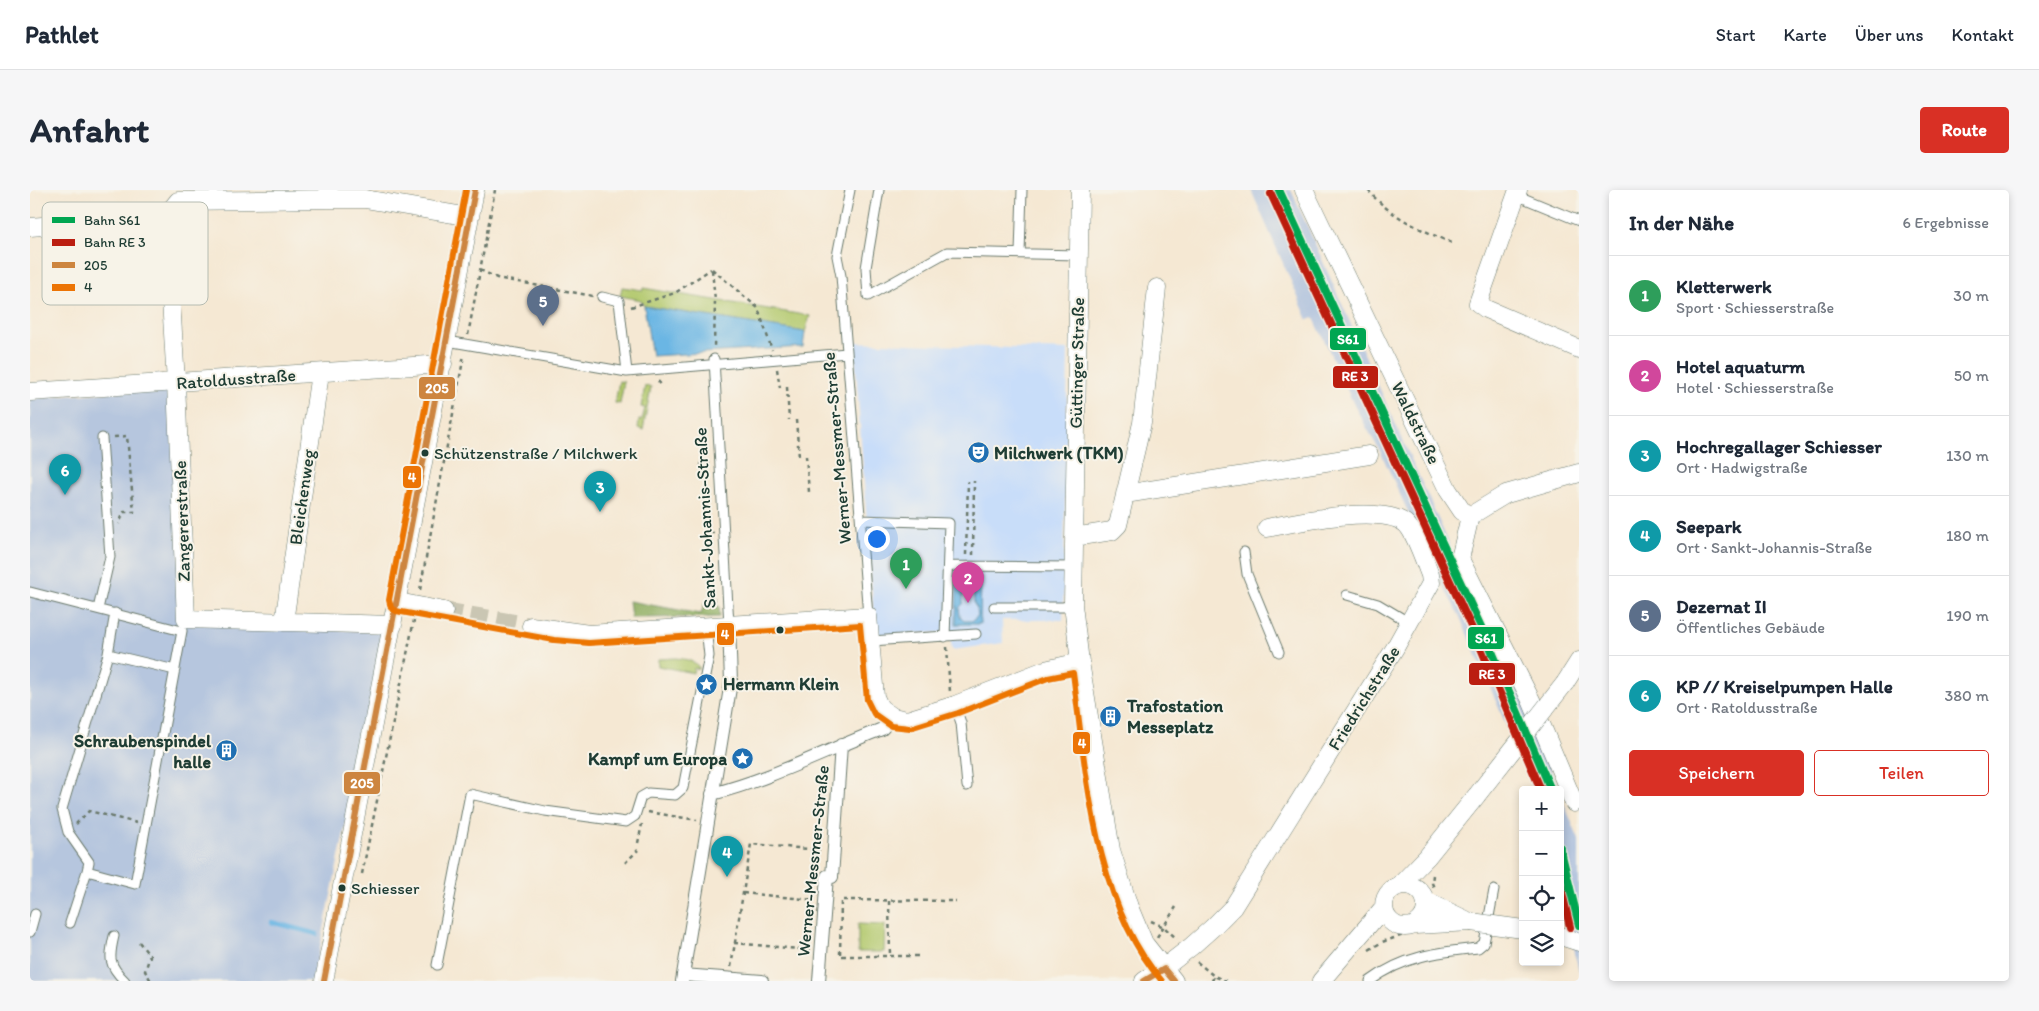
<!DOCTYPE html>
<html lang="de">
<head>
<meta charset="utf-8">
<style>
	:root { --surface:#fff; --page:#f6f6f7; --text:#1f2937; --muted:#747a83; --line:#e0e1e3; --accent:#d93025 }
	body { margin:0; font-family:Itim,sans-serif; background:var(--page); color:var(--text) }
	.controls { position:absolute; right:15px; bottom:15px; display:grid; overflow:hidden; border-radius:5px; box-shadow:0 2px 8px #0003 }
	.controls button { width:45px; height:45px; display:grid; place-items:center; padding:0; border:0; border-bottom:1px solid var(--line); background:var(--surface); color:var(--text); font:25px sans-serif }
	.you { position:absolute; left:846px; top:348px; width:18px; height:18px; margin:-12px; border:4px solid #fff; border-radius:50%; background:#1a73e8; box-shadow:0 0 0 8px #1a73e833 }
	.badge { display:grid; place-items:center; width:32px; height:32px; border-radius:50%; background:var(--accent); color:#fff; font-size:16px; font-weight:700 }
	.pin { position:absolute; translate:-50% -41px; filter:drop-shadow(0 1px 2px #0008) }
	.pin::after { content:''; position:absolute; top:26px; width:18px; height:15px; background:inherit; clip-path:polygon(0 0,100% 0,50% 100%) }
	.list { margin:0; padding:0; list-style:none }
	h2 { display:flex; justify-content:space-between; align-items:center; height:65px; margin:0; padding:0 20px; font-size:21px }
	h2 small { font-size:16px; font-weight:400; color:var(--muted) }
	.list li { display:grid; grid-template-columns:32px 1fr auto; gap:15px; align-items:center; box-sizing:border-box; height:80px; padding:0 20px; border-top:1px solid var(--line) }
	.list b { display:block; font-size:19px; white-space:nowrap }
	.list p { margin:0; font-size:16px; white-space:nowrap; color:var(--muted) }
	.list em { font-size:16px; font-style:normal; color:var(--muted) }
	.actions { display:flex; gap:10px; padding:15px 20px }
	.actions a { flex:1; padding:11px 0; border:1px solid var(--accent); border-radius:5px; text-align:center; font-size:18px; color:var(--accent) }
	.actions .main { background:var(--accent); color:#fff }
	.icon { flex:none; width:28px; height:28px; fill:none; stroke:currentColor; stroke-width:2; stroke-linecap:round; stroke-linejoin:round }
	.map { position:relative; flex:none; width:1549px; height:791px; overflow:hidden; border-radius:5px }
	header { display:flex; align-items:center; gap:30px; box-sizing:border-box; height:70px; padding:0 25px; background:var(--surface); border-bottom:1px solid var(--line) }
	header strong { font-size:24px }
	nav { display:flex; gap:28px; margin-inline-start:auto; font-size:18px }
	.intro { display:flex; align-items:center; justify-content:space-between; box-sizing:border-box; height:120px; padding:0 30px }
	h1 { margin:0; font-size:35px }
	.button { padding:12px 22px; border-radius:5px; background:var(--accent); color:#fff; font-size:18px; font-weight:700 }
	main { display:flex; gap:30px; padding:0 30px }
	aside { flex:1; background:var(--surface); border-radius:5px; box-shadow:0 2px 8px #0003 }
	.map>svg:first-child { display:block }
	.built { fill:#c8ddf9 }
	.industrial { fill:#b6c6de }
	.green { fill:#b3c96e; stroke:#698351 }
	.forest { fill:#8ead61; stroke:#56754a }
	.water { fill:#6bb6e4; stroke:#457a8c; fill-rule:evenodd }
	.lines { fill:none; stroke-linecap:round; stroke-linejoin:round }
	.stream { stroke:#6bb6e4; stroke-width:4.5 }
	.minor-tunnel { stroke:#cac6b3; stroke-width:18; stroke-dasharray:18 9; stroke-linecap:butt }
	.service-casing { stroke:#6a796c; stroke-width:11 }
	.pedestrian-casing { stroke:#6a796c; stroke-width:14 }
	.minor-casing { stroke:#6a796c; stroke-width:19 }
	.path { stroke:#6a796c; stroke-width:2.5; stroke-dasharray:4 4; stroke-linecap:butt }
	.service { stroke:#fff; stroke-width:9 }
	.pedestrian { stroke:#fff; stroke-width:12 }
	.minor { stroke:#fff; stroke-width:18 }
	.minor-bridge-casing { stroke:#6a796c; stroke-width:19; stroke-linecap:butt }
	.minor-bridge { stroke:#fff; stroke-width:18 }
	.bus-1-casing { stroke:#f7f3e8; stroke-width:10 }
	.bus-2-casing { stroke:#f7f3e8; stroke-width:10 }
	.bus-1 { stroke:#cd853f; stroke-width:6 }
	.bus-2 { stroke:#ec7405; stroke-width:6 }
	.rail-1-casing { stroke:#f7f3e8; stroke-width:11 }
	.rail-2-casing { stroke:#f7f3e8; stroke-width:11 }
	.rail-1 { stroke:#00a651; stroke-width:8 }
	.rail-2 { stroke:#bb1e10; stroke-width:8 }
	.bus-dot { fill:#1f3d34; stroke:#f7f3e8; stroke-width:2 }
	.labels { text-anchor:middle; stroke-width:4; stroke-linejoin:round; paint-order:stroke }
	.bus-label { font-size:17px; fill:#1f3d34; stroke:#f7f3e8; text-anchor:start }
	.street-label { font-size:18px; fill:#1f3d34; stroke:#f7f3e8 }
	.poi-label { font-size:18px; font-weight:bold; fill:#1f3d34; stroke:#f7f3e8; text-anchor:start }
	.key { fill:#f7f3e8; stroke:#b6bcb2; stroke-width:1 }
	.key-label { font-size:14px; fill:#1f3d34 }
	.line-badge { stroke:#f7f3e8; stroke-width:2 }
	.badge-label { font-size:14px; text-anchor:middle; font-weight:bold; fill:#fff }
</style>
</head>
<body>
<header>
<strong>Pathlet</strong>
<nav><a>Start</a><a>Karte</a><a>Über uns</a><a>Kontakt</a></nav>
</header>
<div class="intro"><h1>Anfahrt</h1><a class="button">Route</a></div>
<main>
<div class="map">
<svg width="1549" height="791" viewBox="0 0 1549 791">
	<rect width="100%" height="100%" fill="#f7f3e8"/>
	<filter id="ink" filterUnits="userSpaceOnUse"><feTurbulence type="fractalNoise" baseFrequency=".02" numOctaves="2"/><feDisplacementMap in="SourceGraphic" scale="10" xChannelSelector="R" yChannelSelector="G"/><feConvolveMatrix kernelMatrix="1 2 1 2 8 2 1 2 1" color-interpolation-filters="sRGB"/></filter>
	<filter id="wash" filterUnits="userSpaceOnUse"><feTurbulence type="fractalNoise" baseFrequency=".0096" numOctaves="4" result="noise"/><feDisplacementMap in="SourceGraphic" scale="20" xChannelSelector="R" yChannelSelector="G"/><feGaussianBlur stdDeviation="1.12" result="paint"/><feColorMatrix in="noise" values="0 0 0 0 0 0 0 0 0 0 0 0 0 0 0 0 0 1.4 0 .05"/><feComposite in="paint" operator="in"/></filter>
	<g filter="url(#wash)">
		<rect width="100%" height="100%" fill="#f5e8d3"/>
		<!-- built -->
		<path class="built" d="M824,152L1038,160L1033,430H972L973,453L922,460L920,442L845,445Z"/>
		<!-- industrial -->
		<path class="industrial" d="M1221,0H1261L1426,369L1494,510L1529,600H1504L1429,425L1409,389L1351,263L1325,217L1284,128L1278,130Z
			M143,197L152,433L356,442L283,791H0V209Z
			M1530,604L1549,650V783L1530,686Z"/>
		<!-- green -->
		<path class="green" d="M592,97L613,100V98L780,126L775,142L614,116L611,110L590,106Z
			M589,191L594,192L590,214L585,213Z
			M615,196L621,197L613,240L608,238L609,230H612L615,218L611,217Z
			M645,468C655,469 665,470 670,479L664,478L663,483L628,476V469Z
			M828,734L855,735L854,762H828Z"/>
		<!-- forest -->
		<path class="forest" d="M599,411L671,424L674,414L689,416L690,427L601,428Z"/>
		<!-- water -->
		<path class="water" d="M614,116L775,142L773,157L622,166Z
			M927,387H951L950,434H926ZM943,390L944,414L947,418L948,426L942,431H934L930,427L929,418L933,414V393L935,390Z"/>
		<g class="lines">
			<!-- stream -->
			<path class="stream" d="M241,732L287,744"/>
		</g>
	</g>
	<g filter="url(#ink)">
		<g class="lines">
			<!-- minor-tunnel -->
			<path class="minor-tunnel" d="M414,421L501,436"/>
			<defs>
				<path id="service" d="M820,0L807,66L811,86L838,426
					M849,0L836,78L838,106L917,62L1049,65
					M1486,5L1549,31
					M990,63L992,0
					M572,107L589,111L597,182
					M417,151L597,182L817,163
					M684,169L699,435
					M831,330L919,333L915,447
					M1214,362L1217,384L1249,462
					M918,376L1044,377
					M0,402L152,441L105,694L57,681L40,733
					M1317,405L1348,414L1380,433
					M964,417H1033L1043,415
					M68,419L80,367L72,248
					M841,451L946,444
					M78,464L145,480
					M925,515L931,533L937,596
					M57,681L59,672L38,642L32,619L78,464L85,423
					M0,742L5,724
					M84,746C79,767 78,775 95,791
					M407,775L440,604L515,621L596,632L605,626L611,607L618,603L645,605L653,598L679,466L676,437
					M1340,791C1373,766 1408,762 1448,758L1454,753L1464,700"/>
				<path id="pedestrian" d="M682,604C741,589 795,561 852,539L863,527
					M653,785L732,791
					M652,791L701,492L699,435
					M789,791L797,686L802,687L811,555"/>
				<path id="minor" d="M298,0L302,9H335L440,27
					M1050,0L1043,415L1050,472L1081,660L1099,717L1114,753L1144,791
					M1274,0L1418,300L1432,321L1440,326
					M1488,0L1448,113L1456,119L1549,159
					M136,26L146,193L156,429L363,435
					M0,37L136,26L148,11L302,9
					M0,202L413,174
					M1095,304L1339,265
					M1044,347L1082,341L1088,335L1112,233L1127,98
					M368,412L414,421
					M254,432L290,183
					M501,436L559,444L838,426L845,507L850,518L863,527L877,530L925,515L1015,480L1050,472
					M1535,493L1549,471
					M1544,613L1501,510L1430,369L1440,326L1476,304L1549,283
					M1354 716a21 21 0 1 1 42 0a21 21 0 1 1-42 0Z
					M1369,696L1397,667L1447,605
					M1396,711L1436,730
					M1385,735L1441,732
					M1530,746L1549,752
					M294,791L445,0
					M1114,791C1147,770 1176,746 1203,717L1365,458L1401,393L1400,385C1395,373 1385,341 1375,333C1349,314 1267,332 1237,338
					M1291,791L1354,717"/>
			</defs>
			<!-- service casing -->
			<use href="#service" class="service-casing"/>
			<!-- pedestrian casing -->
			<use href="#pedestrian" class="pedestrian-casing"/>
			<!-- minor casing -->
			<use href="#minor" class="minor-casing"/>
			<!-- path -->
			<path class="path" d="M1338,0C1360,27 1390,39 1422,53
				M682,79L728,118L742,160
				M450,80L467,88L563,106
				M682,80L685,110L684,159
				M601,117L645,103L681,79
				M438,145L465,0
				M747,179L750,198
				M628,191L633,197
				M757,197L759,230
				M766,230L769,267
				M84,247L97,246L104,322H94L89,334
				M776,266L779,302
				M669,274H680
				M673,342L684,343
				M936,365L938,291
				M943,365L944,291
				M937,393L939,388
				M390,400L434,165
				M677,409L686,410
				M917,457L920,502
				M618,622L667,630
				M46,634L59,621L107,633
				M608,653L612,634
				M595,673L608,660
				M332,684L384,430
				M1403,685L1402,693L1404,698
				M713,703L784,710
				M859,711L860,766
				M1121,731L1134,737L1147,749
				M1127,747L1146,717
				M109,752L120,766L115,781L121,791
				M704,753L780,760
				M1339,760L1352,752L1373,745
				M888,766H810L811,710L926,711
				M1167,772L1184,786L1196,791
				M701,777L721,654L790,660
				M1182,791L1184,786"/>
			<!-- service -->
			<use href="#service" class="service"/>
			<!-- pedestrian -->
			<use href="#pedestrian" class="pedestrian"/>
			<!-- minor -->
			<use href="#minor" class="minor"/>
			<defs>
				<path id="minor-bridge" d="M1447,605L1535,493
					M1441,732L1493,739"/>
			</defs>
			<!-- minor-bridge casing -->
			<use href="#minor-bridge" class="minor-bridge-casing"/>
			<!-- minor-bridge -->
			<use href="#minor-bridge" class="minor-bridge"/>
			<defs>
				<path id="bus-1" d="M294,791L445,0
					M1114,791L1134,779L1144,791"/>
				<path id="bus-2" d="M436,0L359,410L361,418L366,421L524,450L559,453L830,435L837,510L844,524L861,536L880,538L928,523L1018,488L1043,483C1056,581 1064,714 1132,791"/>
			</defs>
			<!-- bus-1 casing -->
			<use href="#bus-1" class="bus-1-casing"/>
			<!-- bus-2 casing -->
			<use href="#bus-2" class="bus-2-casing"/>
			<!-- bus-1 -->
			<use href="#bus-1" class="bus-1"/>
			<!-- bus-2 -->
			<use href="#bus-2" class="bus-2"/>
			<defs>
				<path id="rail-1" d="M1249,0L1458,452L1521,600
					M1530,657L1549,735"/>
				<path id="rail-2" d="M1241,4L1450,456L1511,600
					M1530,694L1540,737"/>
			</defs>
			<!-- rail-1 casing -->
			<use href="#rail-1" class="rail-1-casing"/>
			<!-- rail-2 casing -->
			<use href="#rail-2" class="rail-2-casing"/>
			<!-- rail-1 -->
			<use href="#rail-1" class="rail-1"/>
			<!-- rail-2 -->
			<use href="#rail-2" class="rail-2"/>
		</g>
	</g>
	<!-- icons -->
	<defs>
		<symbol id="theatre-disc" viewBox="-11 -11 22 22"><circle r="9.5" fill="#1f6fb2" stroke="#f7f3e8"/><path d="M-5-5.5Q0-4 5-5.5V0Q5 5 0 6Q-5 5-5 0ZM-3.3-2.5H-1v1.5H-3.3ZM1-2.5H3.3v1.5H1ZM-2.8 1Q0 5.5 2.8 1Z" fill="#fff"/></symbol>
		<symbol id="sight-disc" viewBox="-11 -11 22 22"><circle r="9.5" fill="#1f6fb2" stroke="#f7f3e8"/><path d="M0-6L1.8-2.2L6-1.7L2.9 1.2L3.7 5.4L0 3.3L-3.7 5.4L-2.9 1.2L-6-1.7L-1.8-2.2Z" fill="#fff"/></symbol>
		<symbol id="building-disc" viewBox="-11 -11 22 22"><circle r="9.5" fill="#1f6fb2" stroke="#f7f3e8"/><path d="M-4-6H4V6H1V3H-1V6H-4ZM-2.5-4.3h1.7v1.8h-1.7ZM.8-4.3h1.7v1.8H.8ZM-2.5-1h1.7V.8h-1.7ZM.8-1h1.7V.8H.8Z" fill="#fff"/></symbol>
	</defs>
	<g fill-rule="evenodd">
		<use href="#theatre-disc" x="936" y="250" width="25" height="25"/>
		<use href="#sight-disc" x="664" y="482" width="25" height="25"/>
		<use href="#building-disc" x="1068" y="514" width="25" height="25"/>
		<use href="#building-disc" x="184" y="548" width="25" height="25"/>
		<use href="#sight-disc" x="700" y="556" width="25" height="25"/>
	</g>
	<!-- markers -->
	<g class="bus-dot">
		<circle cx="395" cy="263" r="4.5"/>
		<circle cx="750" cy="440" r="4.5"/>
		<circle cx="312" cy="698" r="4.5"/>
	</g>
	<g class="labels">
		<!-- bus labels -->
		<g class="bus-label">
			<text x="404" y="269">Schützenstraße / Milchwerk</text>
			<text x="321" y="704">Schiesser</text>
		</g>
		<!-- street labels -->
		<g class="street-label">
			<text transform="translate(1047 173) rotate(-89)" y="6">Güttinger Straße</text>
			<text transform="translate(206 189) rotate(-4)" y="6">Ratoldusstraße</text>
			<text transform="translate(1386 233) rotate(64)" y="6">Waldstraße</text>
			<text transform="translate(807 258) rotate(-95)" y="6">Werner-Messmer-Straße</text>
			<text transform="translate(272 307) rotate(-82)" y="6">Bleichenweg</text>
			<text transform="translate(675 328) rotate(-93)" y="6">Sankt-Johannis-Straße</text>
			<text transform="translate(152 331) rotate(-92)" y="6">Zangererstraße</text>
			<text transform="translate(1334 508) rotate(-58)" y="6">Friedrichstraße</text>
			<text transform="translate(783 671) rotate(-84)" y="6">Werner-Messmer-Straße</text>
		</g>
		<!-- poi labels -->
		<g class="poi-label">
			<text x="964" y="269">Milchwerk (TKM)</text>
			<text x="693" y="500">Hermann Klein</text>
			<text x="1097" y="522">Trafostation<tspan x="1097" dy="21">Messeplatz</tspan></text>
			<text x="181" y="557" text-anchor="end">Schraubenspindel<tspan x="181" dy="21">halle</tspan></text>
			<text x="697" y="575" text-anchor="end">Kampf um Europa</text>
		</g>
	</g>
	<!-- legend -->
	<rect x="12" y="12" width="166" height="103" rx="8" class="key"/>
	<rect x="22" y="27" width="23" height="6" fill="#00a651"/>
	<rect x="22" y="49" width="23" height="7" fill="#bb1e10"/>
	<rect x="22" y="72" width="23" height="6" fill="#cd853f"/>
	<rect x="22" y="94" width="23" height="7" fill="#ec7405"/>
	<g class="key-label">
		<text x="54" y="35">Bahn S61</text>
		<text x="54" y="57">Bahn RE 3</text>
		<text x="54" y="80">205</text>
		<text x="54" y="102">4</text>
	</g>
	<g class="line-badge">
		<rect x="1299" y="137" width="38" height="24" rx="5" fill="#00a651"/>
		<rect x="1302" y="175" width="47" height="24" rx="5" fill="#bb1e10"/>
		<rect x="388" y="186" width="38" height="24" rx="5" fill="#cd853f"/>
		<rect x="372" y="275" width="20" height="24" rx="5" fill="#ec7405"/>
		<rect x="686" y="432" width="19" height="24" rx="5" fill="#ec7405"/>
		<rect x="1437" y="436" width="38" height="24" rx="5" fill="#00a651"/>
		<rect x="1438" y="472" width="48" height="24" rx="5" fill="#bb1e10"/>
		<rect x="1042" y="541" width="19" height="24" rx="5" fill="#ec7405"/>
		<rect x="313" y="581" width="38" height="24" rx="5" fill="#cd853f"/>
	</g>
	<g class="badge-label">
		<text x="1318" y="154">S61</text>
		<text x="1325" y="191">RE 3</text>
		<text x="407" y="203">205</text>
		<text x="382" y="292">4</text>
		<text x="695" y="449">4</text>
		<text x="1456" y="453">S61</text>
		<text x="1462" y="489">RE 3</text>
		<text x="1052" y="558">4</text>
		<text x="332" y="598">205</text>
	</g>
</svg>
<div class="controls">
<button>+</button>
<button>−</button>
<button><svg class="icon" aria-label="locate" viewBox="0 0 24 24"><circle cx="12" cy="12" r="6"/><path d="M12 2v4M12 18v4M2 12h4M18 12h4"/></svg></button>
<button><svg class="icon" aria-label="layers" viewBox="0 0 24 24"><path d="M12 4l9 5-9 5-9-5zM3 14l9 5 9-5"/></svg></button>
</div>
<div class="you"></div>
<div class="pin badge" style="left:876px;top:399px;background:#2e9e5b">1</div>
<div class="pin badge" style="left:938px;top:413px;background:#d1479c">2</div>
<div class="pin badge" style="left:570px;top:322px;background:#0f9aa8">3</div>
<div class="pin badge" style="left:697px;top:687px;background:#0f9aa8">4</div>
<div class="pin badge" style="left:513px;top:136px;background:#5c6f8a">5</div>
<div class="pin badge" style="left:35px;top:305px;background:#0f9aa8">6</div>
</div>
<aside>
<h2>In der Nähe<small>6 Ergebnisse</small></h2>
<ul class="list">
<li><span class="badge" style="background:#2e9e5b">1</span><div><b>Kletterwerk</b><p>Sport · Schiesserstraße</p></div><em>30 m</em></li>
<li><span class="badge" style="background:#d1479c">2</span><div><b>Hotel aquaturm</b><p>Hotel · Schiesserstraße</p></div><em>50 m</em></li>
<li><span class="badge" style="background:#0f9aa8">3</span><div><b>Hochregallager Schiesser</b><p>Ort · Hadwigstraße</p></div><em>130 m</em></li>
<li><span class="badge" style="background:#0f9aa8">4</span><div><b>Seepark</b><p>Ort · Sankt-Johannis-Straße</p></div><em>180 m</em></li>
<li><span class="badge" style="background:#5c6f8a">5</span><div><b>Dezernat II</b><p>Öffentliches Gebäude</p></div><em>190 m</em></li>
<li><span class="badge" style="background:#0f9aa8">6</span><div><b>KP // Kreiselpumpen Halle</b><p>Ort · Ratoldusstraße</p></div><em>380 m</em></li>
</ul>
<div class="actions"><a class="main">Speichern</a><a>Teilen</a></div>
</aside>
</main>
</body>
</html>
